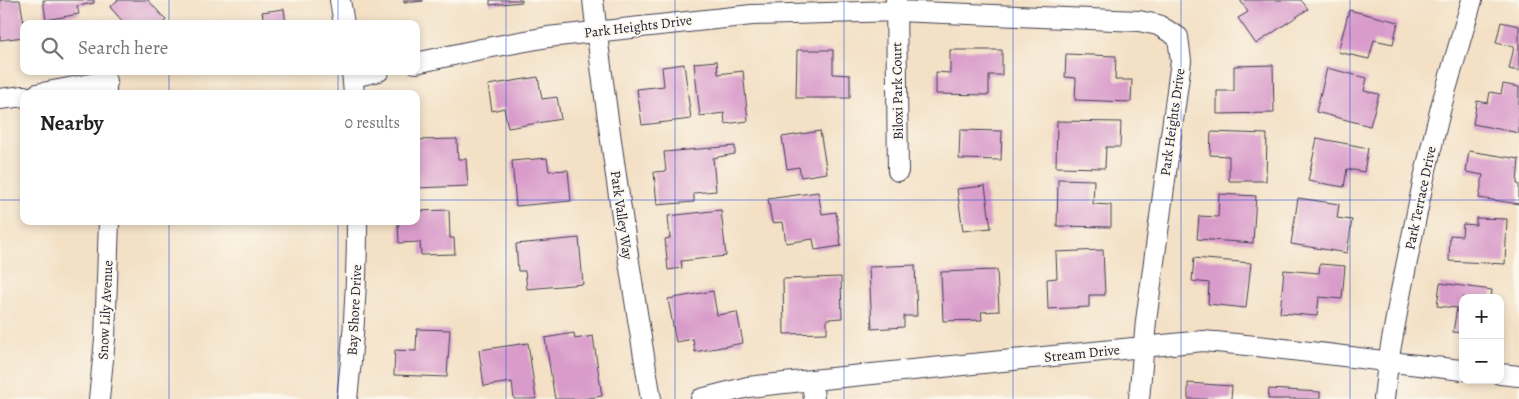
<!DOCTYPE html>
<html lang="en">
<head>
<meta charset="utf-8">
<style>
	:root { --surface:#fff; --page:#f2f2f2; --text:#222; --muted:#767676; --line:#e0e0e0 }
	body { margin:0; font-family:Alegreya,serif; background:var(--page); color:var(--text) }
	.controls { position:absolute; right:15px; bottom:15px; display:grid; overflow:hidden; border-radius:10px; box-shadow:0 2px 8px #0003 }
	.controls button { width:45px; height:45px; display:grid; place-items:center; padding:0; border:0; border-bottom:1px solid var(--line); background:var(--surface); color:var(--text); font:25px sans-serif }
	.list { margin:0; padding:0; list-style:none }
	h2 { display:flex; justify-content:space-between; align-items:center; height:65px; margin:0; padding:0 20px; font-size:21px }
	h2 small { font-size:16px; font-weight:400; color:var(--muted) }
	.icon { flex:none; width:28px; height:28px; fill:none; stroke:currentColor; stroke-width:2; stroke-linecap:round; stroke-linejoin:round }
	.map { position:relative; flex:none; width:1519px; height:399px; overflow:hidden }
	.search { position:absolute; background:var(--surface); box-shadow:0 2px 8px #0003; left:20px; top:20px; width:400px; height:55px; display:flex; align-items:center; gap:12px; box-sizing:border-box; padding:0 18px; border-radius:10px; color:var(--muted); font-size:19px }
	.panel { position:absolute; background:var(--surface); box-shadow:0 2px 8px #0003; left:20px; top:90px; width:400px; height:135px; border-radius:10px }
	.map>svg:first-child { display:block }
	.building { fill:#d99bca }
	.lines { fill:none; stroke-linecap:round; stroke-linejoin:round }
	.street-casing { stroke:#413e50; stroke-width:22 }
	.street { stroke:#fff; stroke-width:20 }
	.grid { fill:none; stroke:#1d4ed8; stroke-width:1; stroke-opacity:0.55 }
	.labels { text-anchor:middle; stroke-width:4; stroke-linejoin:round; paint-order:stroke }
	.street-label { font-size:14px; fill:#22223b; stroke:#fbf7ec }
</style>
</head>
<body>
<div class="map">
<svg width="1519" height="399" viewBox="0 0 1519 399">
	<rect width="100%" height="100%" fill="#fbf7ec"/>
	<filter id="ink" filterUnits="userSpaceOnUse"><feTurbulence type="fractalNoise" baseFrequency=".02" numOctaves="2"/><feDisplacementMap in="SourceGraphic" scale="10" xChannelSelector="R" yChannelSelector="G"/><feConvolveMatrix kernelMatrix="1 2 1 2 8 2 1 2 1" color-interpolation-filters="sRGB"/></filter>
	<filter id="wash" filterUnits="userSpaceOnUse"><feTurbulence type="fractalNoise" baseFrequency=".0096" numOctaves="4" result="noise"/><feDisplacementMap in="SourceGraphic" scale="20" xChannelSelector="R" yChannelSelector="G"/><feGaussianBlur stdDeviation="1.12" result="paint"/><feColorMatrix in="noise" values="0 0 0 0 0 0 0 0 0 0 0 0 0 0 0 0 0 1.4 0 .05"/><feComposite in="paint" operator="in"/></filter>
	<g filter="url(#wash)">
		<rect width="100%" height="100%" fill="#f3e0c5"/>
		<g id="blocks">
			<!-- building -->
			<path class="building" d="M0,0H20L24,24V37L0,40Z
				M43,0H94V3L77,6L79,14L46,20Z
				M118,0H148L166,20L162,24H125L110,7Z
				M404,0H423V1L404,3Z
				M490,0H522V2L490,5Z
				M1240,0H1301L1308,9L1256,44L1238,18L1248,12Z
				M284,9L286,24H257L264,22L262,12Z
				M1349,10L1398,22L1393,44L1374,40L1369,59L1338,52Z
				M1501,22L1519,26V71L1509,69L1514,47L1496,43Z
				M797,50H833V74L850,75V98H796Z
				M950,50H1002V75H989V95L936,94V72L950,73Z
				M1066,54L1116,56L1115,80H1132L1131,102L1075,100L1076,78L1065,77Z
				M717,61L718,74L743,71L748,121L725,124L724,113L700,116L694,63Z
				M684,64L691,119L642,125L637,89L664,86L662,67Z
				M1273,65L1274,113L1217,114V91H1234V66Z
				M1327,68L1367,78L1364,91L1379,94L1370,126L1316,112Z
				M538,77L542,99L557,97L561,119L508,128L504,108L492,111L488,85Z
				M1503,84L1519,87V133L1473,124L1477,101L1488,103L1490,92L1501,94Z
				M1057,121L1121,122L1120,147H1106L1105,168L1056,167Z
				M960,130L1002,131L1001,160L959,159Z
				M820,131L827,173L801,177L799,167L787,169L782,137Z
				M1211,132L1267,134L1266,181H1229V156L1210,155Z
				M1317,138L1368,148L1364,172L1347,169L1344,187L1308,181Z
				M457,139L458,159H466L468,186L416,188V140Z
				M735,146V154L713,158L716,191L694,193V202L657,205L654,172L666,171L664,152Z
				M1469,151L1519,159L1517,184H1519V204L1479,198L1483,175L1466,172Z
				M547,158L549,171L568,170L571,201L516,206L512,161Z
				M1058,179L1094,180L1093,204L1111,205V227L1057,226Z
				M985,186L991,228L963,231L957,189Z
				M818,192L822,214L836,212L841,246L815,250L813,239L786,243L783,222L772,223L768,199Z
				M1219,194L1256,196L1253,243L1197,239L1199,216L1218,217Z
				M1298,198L1339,204L1337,218L1352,220L1347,253L1291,244Z
				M449,210L450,238H454L455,254L421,255L420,242L399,243L398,221H416V211Z
				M721,210L726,256L681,261L682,268L668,270L665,239L670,238L668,216Z
				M1476,218L1507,219L1505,264L1449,261L1450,235L1462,236L1463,224L1476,225Z
				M579,238L583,284L527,289L525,271H518L516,244Z
				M1103,250L1105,295H1089V307L1048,309L1047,279L1057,278L1056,252Z
				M1194,258L1251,263L1246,308L1208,304L1209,283L1192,281Z
				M1320,264L1345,266L1342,299L1319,297L1317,316L1280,313L1284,270L1319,273Z
				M915,265L917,316H904V327L872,329L869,267Z
				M997,270L999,311L981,312L982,320L943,321L941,272Z
				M841,277L842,318L827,319V333L784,334L783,279Z
				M1440,283L1492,290L1491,298H1463V333L1453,332L1457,308L1437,306Z
				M713,291L717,315L737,312L743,343L695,352L693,339L676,342L668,299Z
				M417,329L450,330L447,377L394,375L395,350L416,351Z
				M574,333L575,339L593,336L602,396L582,399H555L545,338Z
				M528,343L536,399H514L512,382L484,386L479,350Z
				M1188,383L1232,386L1231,399H1188Z
				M1269,389L1320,392V399H1268Z"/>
		</g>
	</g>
	<g filter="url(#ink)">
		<use href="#blocks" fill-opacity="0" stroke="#413e50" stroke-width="1"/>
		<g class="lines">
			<defs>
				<path id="street" d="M340,0L344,24
					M593,0C608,134 629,266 651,399
					M896,0L898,171
					M416,63L481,49L548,37L752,15L896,11L1139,21L1158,25L1178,37L1181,61L1146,321L1139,399
					M352,71L354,94
					M353,77L379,71
					M37,94L106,81V94
					M0,99L24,96
					M1500,374L1519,376
					M812,380L814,399
					M99,399L105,339L109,221
					M347,399C354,340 357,281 357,221
					M701,399L748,387L812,380L1203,341C1290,348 1376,361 1463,370
					M1384,399L1388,362L1401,291L1424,178L1442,103L1472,0"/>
			</defs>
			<!-- street casing -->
			<use href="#street" class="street-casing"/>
			<!-- street -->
			<use href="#street" class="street"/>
		</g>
	</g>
	<!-- grid -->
	<path class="grid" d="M169,0V24M338,0V24M506,0V399M675,0V399M844,0V399M1013,0V399M1181,0V399M1350,0V399M169,71V94M338,71V94M0,200H24M416,200H1519M169,221V399M338,221V399"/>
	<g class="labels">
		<!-- street labels -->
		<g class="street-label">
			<text transform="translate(638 26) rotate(-7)" y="5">Park Heights Drive</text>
			<text transform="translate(897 91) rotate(-91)" y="5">Biloxi Park Court</text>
			<text transform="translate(1172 122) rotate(-82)" y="5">Park Heights Drive</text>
			<text transform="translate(1420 198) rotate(-78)" y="5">Park Terrace Drive</text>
			<text transform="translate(622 215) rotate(82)" y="5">Park Valley Way</text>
			<text transform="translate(105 310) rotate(-87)" y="5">Snow Lily Avenue</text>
			<text transform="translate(354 310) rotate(-87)" y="5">Bay Shore Drive</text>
			<text transform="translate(1082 353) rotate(-6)" y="5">Stream Drive</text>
		</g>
	</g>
</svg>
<div class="controls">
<button>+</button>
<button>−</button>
</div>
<div class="search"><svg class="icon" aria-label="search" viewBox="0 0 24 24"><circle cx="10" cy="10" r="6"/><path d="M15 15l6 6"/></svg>Search here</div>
<section class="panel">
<h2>Nearby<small>0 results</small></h2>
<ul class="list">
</ul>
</section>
</div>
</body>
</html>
